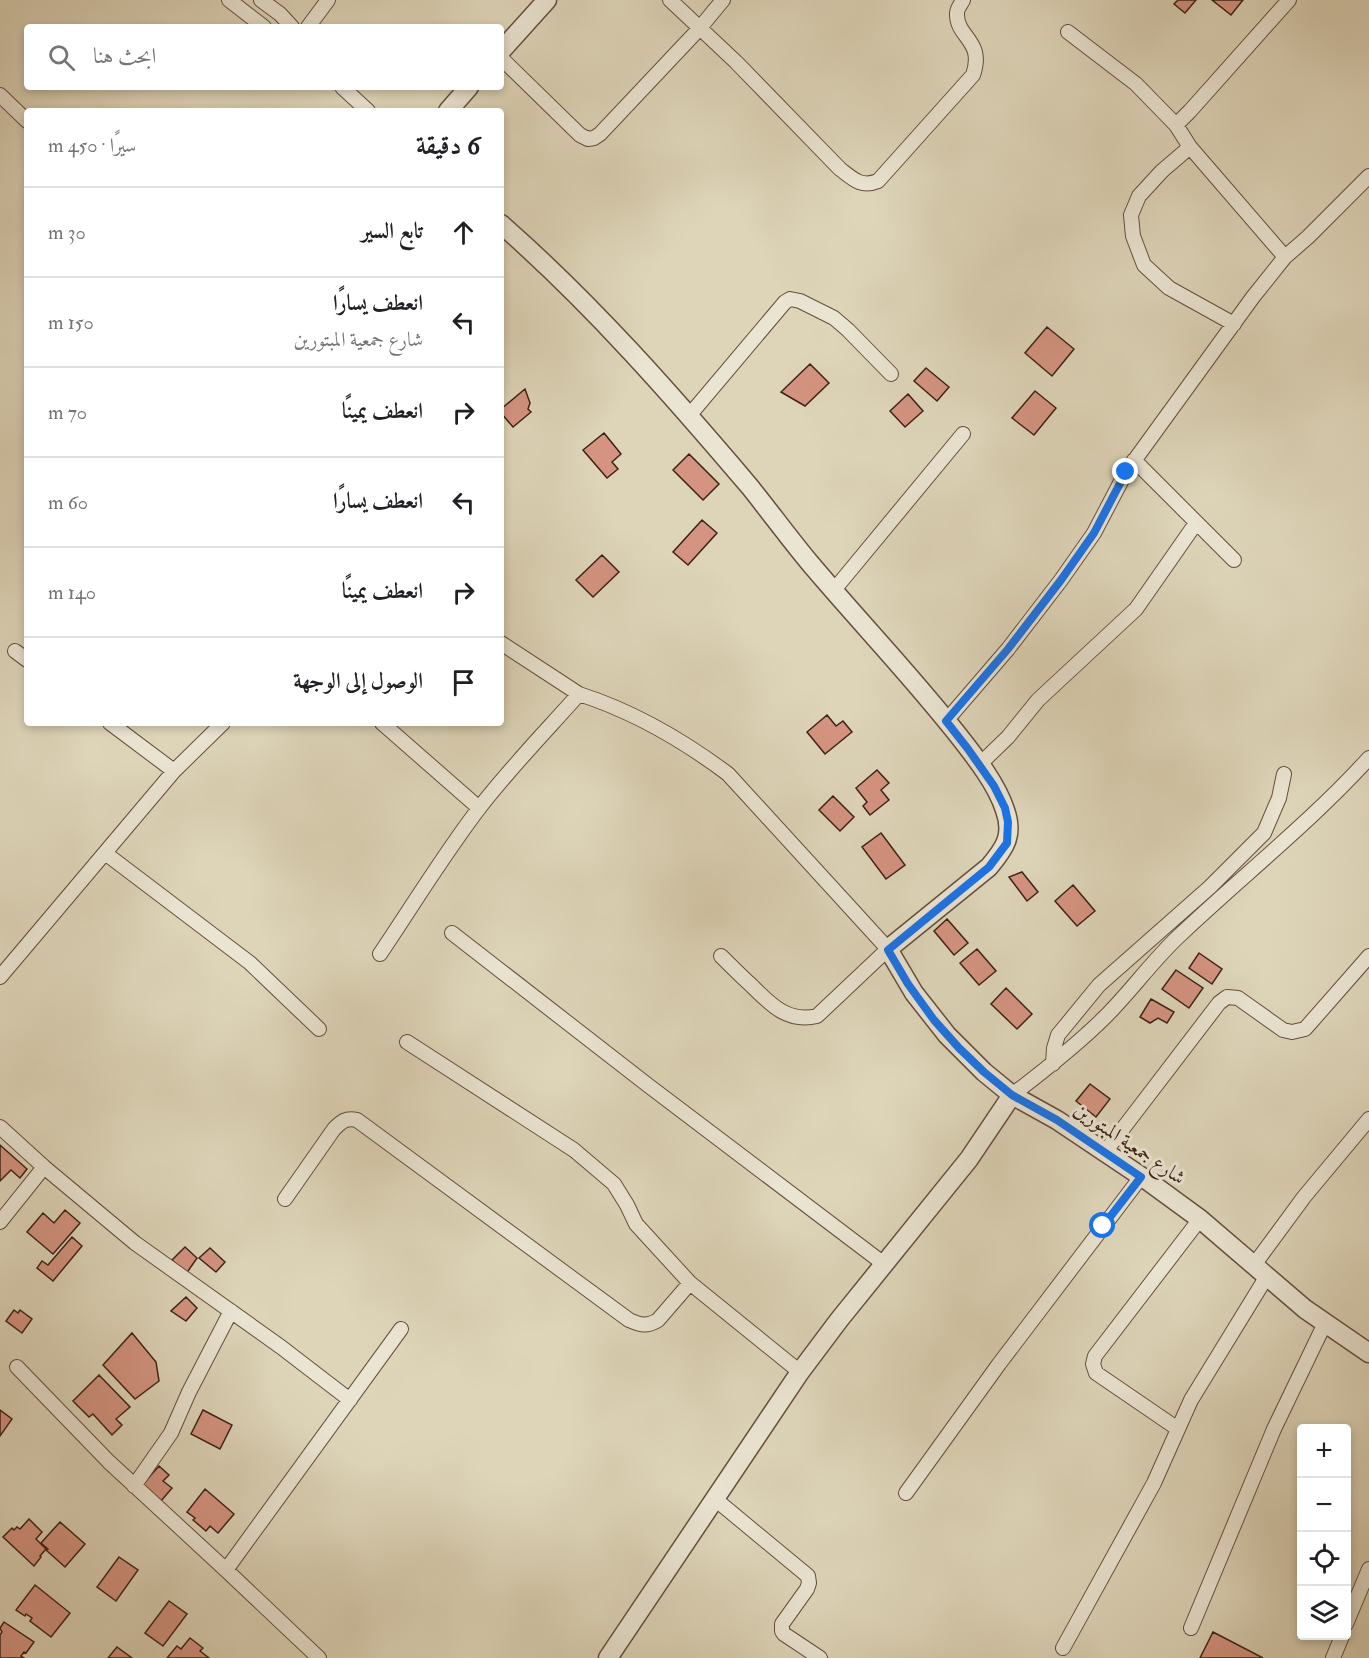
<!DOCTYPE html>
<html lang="ar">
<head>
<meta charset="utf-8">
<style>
	:root { --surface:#fff; --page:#f6f6f6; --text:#202124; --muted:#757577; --line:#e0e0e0 }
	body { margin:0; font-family:"IM FELL Double Pica",Amiri,serif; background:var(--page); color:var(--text); direction:rtl }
	.controls { position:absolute; right:18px; bottom:18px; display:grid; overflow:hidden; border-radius:6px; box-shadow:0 3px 9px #0003 }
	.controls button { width:54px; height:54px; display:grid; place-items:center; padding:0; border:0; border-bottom:2px solid var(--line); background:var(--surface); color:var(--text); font:30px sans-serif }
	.stop { position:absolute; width:18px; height:18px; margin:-14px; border:4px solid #1a73e8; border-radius:50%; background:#fff }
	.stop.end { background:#1a73e8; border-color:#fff; box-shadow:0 2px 6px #0008 }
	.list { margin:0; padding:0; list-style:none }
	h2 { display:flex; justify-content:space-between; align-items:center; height:78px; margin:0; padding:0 24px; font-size:26px }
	h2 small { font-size:20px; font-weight:400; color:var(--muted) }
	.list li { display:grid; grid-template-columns:39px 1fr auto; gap:18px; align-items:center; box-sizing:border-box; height:90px; padding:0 24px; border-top:2px solid var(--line) }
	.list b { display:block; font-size:22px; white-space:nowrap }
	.list p { margin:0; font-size:20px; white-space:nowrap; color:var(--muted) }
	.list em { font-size:20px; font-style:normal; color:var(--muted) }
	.icon { flex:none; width:33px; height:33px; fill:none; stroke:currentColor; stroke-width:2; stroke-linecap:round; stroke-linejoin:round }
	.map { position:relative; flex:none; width:1369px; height:1658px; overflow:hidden; direction:ltr }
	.search { position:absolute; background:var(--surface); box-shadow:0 3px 9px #0003; left:24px; top:24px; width:480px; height:66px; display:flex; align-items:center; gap:15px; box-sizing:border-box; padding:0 21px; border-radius:6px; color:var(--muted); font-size:22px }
	.panel { position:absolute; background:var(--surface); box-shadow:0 3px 9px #0003; left:24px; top:108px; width:480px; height:618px; border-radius:6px; direction:rtl }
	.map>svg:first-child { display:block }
	.building { fill:#d59481; stroke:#3d2116; stroke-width:1.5 }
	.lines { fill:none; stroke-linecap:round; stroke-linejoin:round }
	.minor-casing { stroke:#654e3f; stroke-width:16 }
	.tertiary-casing { stroke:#654e3f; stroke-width:21 }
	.minor { stroke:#eae4d2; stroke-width:14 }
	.tertiary { stroke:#eae4d2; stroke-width:18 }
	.route { stroke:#1a73e8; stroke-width:8 }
	.labels { text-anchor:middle; stroke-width:6; stroke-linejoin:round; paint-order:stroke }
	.street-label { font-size:20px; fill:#3d2116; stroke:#eae4d2 }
</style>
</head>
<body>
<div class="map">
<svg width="1369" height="1658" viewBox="0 0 1369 1658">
	<rect width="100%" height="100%" fill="#ded5b9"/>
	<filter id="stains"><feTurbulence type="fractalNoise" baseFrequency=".00333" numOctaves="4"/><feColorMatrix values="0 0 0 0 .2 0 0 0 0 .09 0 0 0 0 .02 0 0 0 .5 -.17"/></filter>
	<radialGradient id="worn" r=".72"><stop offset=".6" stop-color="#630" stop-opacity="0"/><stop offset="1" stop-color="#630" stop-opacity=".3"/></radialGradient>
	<!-- building -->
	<path class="building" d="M1178,0H1196L1185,13L1174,4Z
		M1212,0H1243L1231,15Z
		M1047,327L1074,349L1052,376L1025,353Z
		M810,364L829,383L805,406L781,392Z
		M926,368L949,387L937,401L914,381Z
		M525,389L530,403L528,409L531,412L513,427L501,413V409Z
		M1035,391L1056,408L1034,435L1012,418Z
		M908,394L923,411L905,427L890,411Z
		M604,433L621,454L612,462L618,469L607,478L583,450Z
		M689,454L719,484L703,500L673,470Z
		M702,520L717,533L688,565L673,552Z
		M602,555L619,572L593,597L576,580Z
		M827,715L836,726L843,721L852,732L825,754L807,732Z
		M877,770L889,783L881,790L889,800L870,815L863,806L867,802L856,788Z
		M833,796L854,817L840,831L819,810Z
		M881,833L905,865L886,879L862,847Z
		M1022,872L1038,892L1027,901L1009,877Z
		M1073,885L1095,911L1077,926L1055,901Z
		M947,919L968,943L954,955L934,931Z
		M977,949L996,971L979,985L960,963Z
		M1199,953L1222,969L1212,984L1189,968Z
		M1176,970L1203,988L1189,1008L1162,989Z
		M1006,988L1032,1014L1017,1029L991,1004Z
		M1151,999L1174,1012L1167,1023L1158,1018L1150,1023L1140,1017Z
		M1090,1084L1110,1099L1096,1117L1076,1101Z
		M0,1145L27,1169L20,1178L11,1170L0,1181Z
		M65,1210L80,1223L53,1254L27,1232L43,1213L54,1223Z
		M72,1237L82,1246L53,1281L37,1268L42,1261L48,1265Z
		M185,1247L197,1258L186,1274L172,1260Z
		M210,1248L225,1262L216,1272L199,1258Z
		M186,1297L197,1308L186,1321L171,1311Z
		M14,1310L18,1313L20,1310L32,1319L22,1333L6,1321Z
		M132,1333L156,1362L159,1381L135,1399L103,1365Z
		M99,1375L130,1407L116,1419L122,1425L112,1435L93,1414L89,1417L73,1401Z
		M0,1410L12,1419L0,1436Z
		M203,1410L232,1425L220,1449L191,1434Z
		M159,1466L169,1475L163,1481L172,1488L161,1501L142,1485Z
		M205,1489L234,1514L218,1533L210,1526L206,1531L193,1520L195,1518L187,1512Z
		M29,1519L42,1532L36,1539L46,1549L40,1556L41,1557L34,1566L3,1537L12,1528L14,1530L17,1527L20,1529Z
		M60,1522L85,1544L65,1567L46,1550L48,1549L41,1543Z
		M119,1557L138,1570L116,1601L97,1587Z
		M35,1585L70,1613L51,1637L30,1621L32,1618L26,1614L25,1616L16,1610Z
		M169,1601L187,1614L163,1646L145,1633Z
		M4,1622L34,1642L26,1653L24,1652L21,1656L24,1658H0V1635L2,1632L0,1628Z
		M1213,1632L1263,1658H1200Z
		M190,1638L203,1648L200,1651L209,1658H167L177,1646L181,1649Z
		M117,1647L132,1658H108Z"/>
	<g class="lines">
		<defs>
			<path id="minor" d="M229,0L264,27
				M261,0L280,14L292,27
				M670,0L736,62L840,169C853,179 861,188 878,181L973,75C985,40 956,38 957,13C957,9 961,4 963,0
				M308,27L328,0
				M1068,32L1136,84L1176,125L1190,147L1285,257
				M501,58L580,135L588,139L594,138L600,134L699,29L723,0
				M342,87L368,111
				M0,95L27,121
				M1176,125L1190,111L1289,0
				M1190,147L1162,171L1139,196L1131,215L1133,236L1144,265L1169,288L1234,324
				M688,417L785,302L790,299L800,301L834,318L848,330L891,374
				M1134,460L1234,560
				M834,590L963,434
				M501,643L579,694
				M15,651L27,660
				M946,721L1008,649L1061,580L1094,533L1126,472L1253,297L1285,257L1308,237L1369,176
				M110,723L174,771
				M382,723L479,808
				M979,765L1008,737L1038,700L1136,609L1196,523
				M105,853L250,963L319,1029
				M452,933L649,1086L884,1264
				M380,954C413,905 444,854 480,807C511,767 546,731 579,694C632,711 684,741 728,774L888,949L817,1016C788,1023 771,1005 752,986C741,976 731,966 721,956
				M0,977L174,771L223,723
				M407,1042L574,1150L614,1184L627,1205L636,1224L690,1283L800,1372
				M1053,1064L1054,1048L1058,1035L1099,985L1210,887L1264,833L1279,798L1284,774
				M1012,1095C1045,1070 1077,1045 1106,1016C1132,990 1153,960 1180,935C1242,876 1311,822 1369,758
				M0,1127L44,1167L135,1243L281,1347L350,1400
				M1105,1152L1219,1003L1227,997L1238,998L1283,1030L1292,1032L1305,1029L1369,956
				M285,1199L334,1129C341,1122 346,1117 357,1120L629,1320C640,1325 647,1327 658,1320L690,1283
				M0,1222L44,1167
				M1254,1265L1304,1197L1369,1119
				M17,1367L109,1462L226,1570L319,1658
				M1178,1429L1096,1373L1093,1364L1095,1356L1200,1219
				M134,1486L171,1433L189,1392L231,1311
				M906,1493L999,1364L1141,1177
				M715,1499L808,1576L809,1583L807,1589L782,1624V1631L784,1634L820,1658
				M226,1570L401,1329
				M1346,1624L1369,1569
				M1191,1628L1274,1429L1325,1323
				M1063,1648L1154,1483L1191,1400L1267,1276
				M1333,1658L1342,1636"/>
			<path id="tertiary" d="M501,51L547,0
				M448,111L469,87
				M501,224C592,304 672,395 750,487C770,512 789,538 809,562C857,619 908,672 954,730C972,753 996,782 1005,810C1014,835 1005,848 989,867L888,949L914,993L947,1035L984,1072L1012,1095L1057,1120L1148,1181L1200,1219L1305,1309L1369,1353
				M608,1658L800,1372L839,1320L969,1159L1012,1095"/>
		</defs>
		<!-- minor casing -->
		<use href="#minor" class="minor-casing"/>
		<!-- tertiary casing -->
		<use href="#tertiary" class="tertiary-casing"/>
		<!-- minor -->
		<use href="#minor" class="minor"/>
		<!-- tertiary -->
		<use href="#tertiary" class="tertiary"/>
	</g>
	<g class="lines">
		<!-- route -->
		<path class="route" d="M1103,1226L1141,1177L1057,1120L1012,1095L984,1072L959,1048L934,1020L908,984L888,950L989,867L1007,843L1008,822L1005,808L994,786L968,749L946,721L1008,649L1061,580L1094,533L1126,472"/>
	</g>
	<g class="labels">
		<!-- street labels -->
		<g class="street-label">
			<text transform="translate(1130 1143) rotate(34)" y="7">شارع جمعية المبتورين</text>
		</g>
	</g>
	<rect width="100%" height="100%" filter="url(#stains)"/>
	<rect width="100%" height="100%" fill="url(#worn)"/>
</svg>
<div class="controls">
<button>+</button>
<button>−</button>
<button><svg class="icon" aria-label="locate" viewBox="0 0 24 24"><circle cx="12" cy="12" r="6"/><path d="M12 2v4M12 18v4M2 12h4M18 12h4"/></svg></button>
<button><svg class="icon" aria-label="layers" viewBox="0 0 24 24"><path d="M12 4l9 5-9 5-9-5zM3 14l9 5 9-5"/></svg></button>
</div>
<div class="stop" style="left:1103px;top:1226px"></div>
<div class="stop end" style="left:1126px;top:472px"></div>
<div class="search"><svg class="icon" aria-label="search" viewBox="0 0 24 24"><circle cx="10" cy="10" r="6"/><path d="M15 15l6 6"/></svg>ابحث هنا</div>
<section class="panel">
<h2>6 دقيقة<small>سيرًا · 450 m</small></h2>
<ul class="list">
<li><svg class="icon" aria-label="ahead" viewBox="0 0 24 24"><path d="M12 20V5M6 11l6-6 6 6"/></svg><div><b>تابع السير</b></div><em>30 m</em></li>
<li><svg class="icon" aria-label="left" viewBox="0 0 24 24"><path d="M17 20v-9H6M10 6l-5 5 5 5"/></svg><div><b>انعطف يسارًا</b><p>شارع جمعية المبتورين</p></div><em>150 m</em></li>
<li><svg class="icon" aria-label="right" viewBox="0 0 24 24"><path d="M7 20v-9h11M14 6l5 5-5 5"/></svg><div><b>انعطف يمينًا</b></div><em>70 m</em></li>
<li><svg class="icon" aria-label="left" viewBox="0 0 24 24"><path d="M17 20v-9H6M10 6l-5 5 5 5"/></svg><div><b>انعطف يسارًا</b></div><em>60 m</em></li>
<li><svg class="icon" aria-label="right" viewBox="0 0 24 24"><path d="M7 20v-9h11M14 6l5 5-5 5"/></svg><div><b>انعطف يمينًا</b></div><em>140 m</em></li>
<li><svg class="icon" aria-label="arrive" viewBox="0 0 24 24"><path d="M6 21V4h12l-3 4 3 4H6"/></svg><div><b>الوصول إلى الوجهة</b></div></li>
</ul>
</section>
</div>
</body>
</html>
